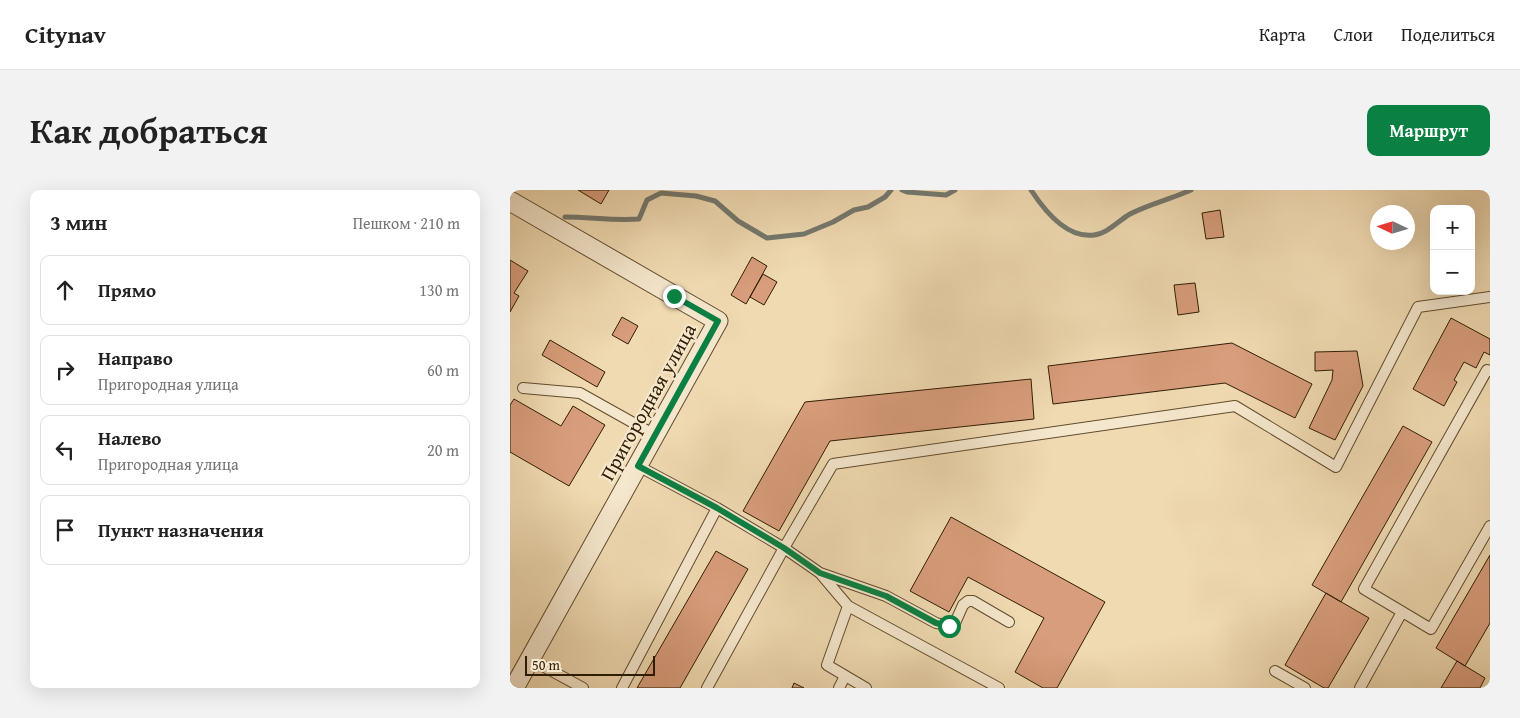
<!DOCTYPE html>
<html lang="ru">
<head>
<meta charset="utf-8">
<style>
	:root { --surface:#fff; --page:#f2f2f2; --text:#222; --muted:#767676; --line:#e0e0e0; --accent:#0b8043 }
	body { margin:0; font-family:"Gentium Book Plus",serif; background:var(--page); color:var(--text) }
	.controls { position:absolute; right:15px; top:15px; display:grid; overflow:hidden; border-radius:10px; box-shadow:0 5px 20px #0002 }
	.controls button { width:45px; height:45px; display:grid; place-items:center; padding:0; border:0; border-bottom:1px solid var(--line); background:var(--surface); color:var(--text); font:25px sans-serif }
	.compass { position:absolute; left:860px; top:15px; width:45px; height:45px; border-radius:50%; background:var(--surface); box-shadow:0 5px 20px #0002; rotate:274deg }
	.scale { position:absolute; left:15px; bottom:12px; width:130px; box-sizing:border-box; padding-left:5px; border:2px solid #311d01; border-top:0; font-size:14px; line-height:18px; white-space:nowrap; color:#311d01; -webkit-text-stroke:4px #f5e7cd; paint-order:stroke }
	.stop { position:absolute; width:15px; height:15px; margin:-11px; border:4px solid #0b8043; border-radius:50%; background:#fff }
	.stop.end { background:#0b8043; border-color:#fff; box-shadow:0 1px 5px #0008 }
	.list { margin:0; padding:0; list-style:none }
	h2 { display:flex; justify-content:space-between; align-items:center; height:65px; margin:0; padding:0 20px; font-size:21px }
	h2 small { font-size:16px; font-weight:400; color:var(--muted) }
	.list li { display:grid; grid-template-columns:32px 1fr auto; gap:15px; align-items:center; box-sizing:border-box; height:70px; margin:0 10px 10px; padding:0 10px; border:1px solid var(--line); border-radius:10px }
	.list b { display:block; font-size:19px; white-space:nowrap }
	.list p { margin:0; font-size:16px; white-space:nowrap; color:var(--muted) }
	.list em { font-size:16px; font-style:normal; color:var(--muted) }
	.icon { flex:none; width:28px; height:28px; fill:none; stroke:currentColor; stroke-width:2; stroke-linecap:round; stroke-linejoin:round }
	.map { position:relative; flex:none; width:980px; height:498px; overflow:hidden; border-radius:10px }
	header { display:flex; align-items:center; gap:30px; box-sizing:border-box; height:70px; padding:0 25px; background:var(--surface); border-bottom:1px solid var(--line) }
	header strong { font-size:24px }
	nav { display:flex; gap:28px; margin-inline-start:auto; font-size:18px }
	.intro { display:flex; align-items:center; justify-content:space-between; box-sizing:border-box; height:120px; padding:0 30px }
	h1 { margin:0; font-size:35px }
	.button { padding:12px 22px; border-radius:10px; background:var(--accent); color:#fff; font-size:18px; font-weight:700 }
	main { display:flex; gap:30px; padding:0 30px }
	aside { flex:1; background:var(--surface); border-radius:10px; box-shadow:0 5px 20px #0002 }
	.map>svg:first-child { display:block }
	.lines { fill:none; stroke-linecap:round; stroke-linejoin:round }
	.stream { stroke:#74796f; stroke-width:5 }
	.building { fill:#d89d7c; stroke:#311d01 }
	.lane-casing { stroke:#614c2d; stroke-width:12 }
	.street-casing { stroke:#614c2d; stroke-width:21 }
	.lane { stroke:#f5e7cd; stroke-width:10 }
	.street { stroke:#f5e7cd; stroke-width:19 }
	.route { stroke:#0b8043; stroke-width:6 }
	.labels { text-anchor:middle; stroke-width:4.5; stroke-linejoin:round; paint-order:stroke }
	.street-label { font-size:20px; fill:#311d01; stroke:#f5e7cd }
</style>
</head>
<body>
<header>
<strong>Citynav</strong>
<nav><a>Карта</a><a>Слои</a><a>Поделиться</a></nav>
</header>
<div class="intro"><h1>Как добраться</h1><a class="button">Маршрут</a></div>
<main>
<aside>
<h2>3 мин<small>Пешком · 210 m</small></h2>
<ul class="list">
<li><svg class="icon" aria-label="ahead" viewBox="0 0 24 24"><path d="M12 20V5M6 11l6-6 6 6"/></svg><div><b>Прямо</b></div><em>130 m</em></li>
<li><svg class="icon" aria-label="right" viewBox="0 0 24 24"><path d="M7 20v-9h11M14 6l5 5-5 5"/></svg><div><b>Направо</b><p>Пригородная улица</p></div><em>60 m</em></li>
<li><svg class="icon" aria-label="left" viewBox="0 0 24 24"><path d="M17 20v-9H6M10 6l-5 5 5 5"/></svg><div><b>Налево</b><p>Пригородная улица</p></div><em>20 m</em></li>
<li><svg class="icon" aria-label="arrive" viewBox="0 0 24 24"><path d="M6 21V4h12l-3 4 3 4H6"/></svg><div><b>Пункт назначения</b></div></li>
</ul>
</aside>
<div class="map">
<svg width="980" height="498" viewBox="0 0 980 498">
	<rect width="100%" height="100%" fill="#f0dab2"/>
	<filter id="stains"><feTurbulence type="fractalNoise" baseFrequency=".004" numOctaves="4"/><feColorMatrix values="0 0 0 0 .2 0 0 0 0 .09 0 0 0 0 .02 0 0 0 .5 -.17"/></filter>
	<radialGradient id="worn" r=".72"><stop offset=".6" stop-color="#630" stop-opacity="0"/><stop offset="1" stop-color="#630" stop-opacity=".3"/></radialGradient>
	<g class="lines">
		<!-- stream -->
		<path class="stream" d="M392,0L397,2L436,5L445,0
			M521,0C534,20 556,49 584,45C597,44 608,31 620,24C639,14 661,9 681,0
			M55,27C80,27 104,31 129,29L137,10L151,3L186,6L205,11L228,31L257,48L294,44L323,32L344,20L358,17L375,7L381,0"/>
	</g>
	<!-- building -->
	<path class="building" d="M68,0H99L91,14Z
		M710,20L714,47L696,49L692,23Z
		M242,67L257,76L236,114L221,105Z
		M0,70L18,81L4,103L9,106L0,122Z
		M253,84L267,92L254,115L240,107Z
		M685,93L689,122L668,125L664,95Z
		M112,127L128,136L118,154L102,145Z
		M941,128L980,149V165L974,162L966,178L954,172L944,190L947,192L934,216L903,199Z
		M40,150L95,182L87,197L32,165Z
		M722,153L802,194L785,228L715,193L543,214L538,176Z
		M847,161L853,196L825,250L799,238L822,190L823,180L805,181V162Z
		M521,189L524,229L320,251L269,341L233,321L295,212Z
		M4,209L51,236L63,216L95,235L59,296L0,262V215Z
		M893,236L922,252L831,412L802,395Z
		M441,327L595,412L547,498H533L505,482L534,428L458,387L439,422L400,401Z
		M206,361L238,379L170,498H127Z
		M980,365V433L955,476L926,458Z
		M816,403L859,428L818,498H814L775,475Z
		M947,471L975,488L970,498H931Z
		M284,493L294,498H282Z"/>
	<g class="lines">
		<defs>
			<path id="lane" d="M980,181L977,180L854,399L921,439L980,336
				M13,198L70,203L145,245
				M128,276L207,318L274,358L323,274L725,216L826,277L908,117L980,107
				M310,383L376,406L426,433L439,436L445,433L453,415L458,411H463L499,432
				M338,416L489,498
				M20,469L73,498
				M765,481L795,498
				M112,498L207,318
				M197,498L274,358L310,383L338,416L317,475L356,498
				M329,498L335,486
				M850,498L892,422"/>
			<path id="street" d="M0,11L208,131L4,498"/>
		</defs>
		<!-- lane casing -->
		<use href="#lane" class="lane-casing"/>
		<!-- street casing -->
		<use href="#street" class="street-casing"/>
		<!-- lane -->
		<use href="#lane" class="lane"/>
		<!-- street -->
		<use href="#street" class="street"/>
	</g>
	<g class="lines">
		<!-- route -->
		<path class="route" d="M164,106L208,131L128,276L207,318L274,358L310,383L376,406L426,433L439,436"/>
	</g>
	<g class="labels">
		<!-- street labels -->
		<g class="street-label">
			<text transform="translate(138 212) rotate(-61)" y="7">Пригородная улица</text>
		</g>
	</g>
	<rect width="100%" height="100%" filter="url(#stains)"/>
	<rect width="100%" height="100%" fill="url(#worn)"/>
</svg>
<div class="controls">
<button>+</button>
<button>−</button>
</div>
<svg class="compass" viewBox="-18 -18 36 36"><path d="M0-13l5 13h-10z" fill="#e53935"/><path d="M0 13l5-13h-10z" fill="#767676"/></svg>
<div class="scale">50 m</div>
<div class="stop" style="left:439px;top:436px"></div>
<div class="stop end" style="left:164px;top:106px"></div>
</div>
</main>
</body>
</html>
